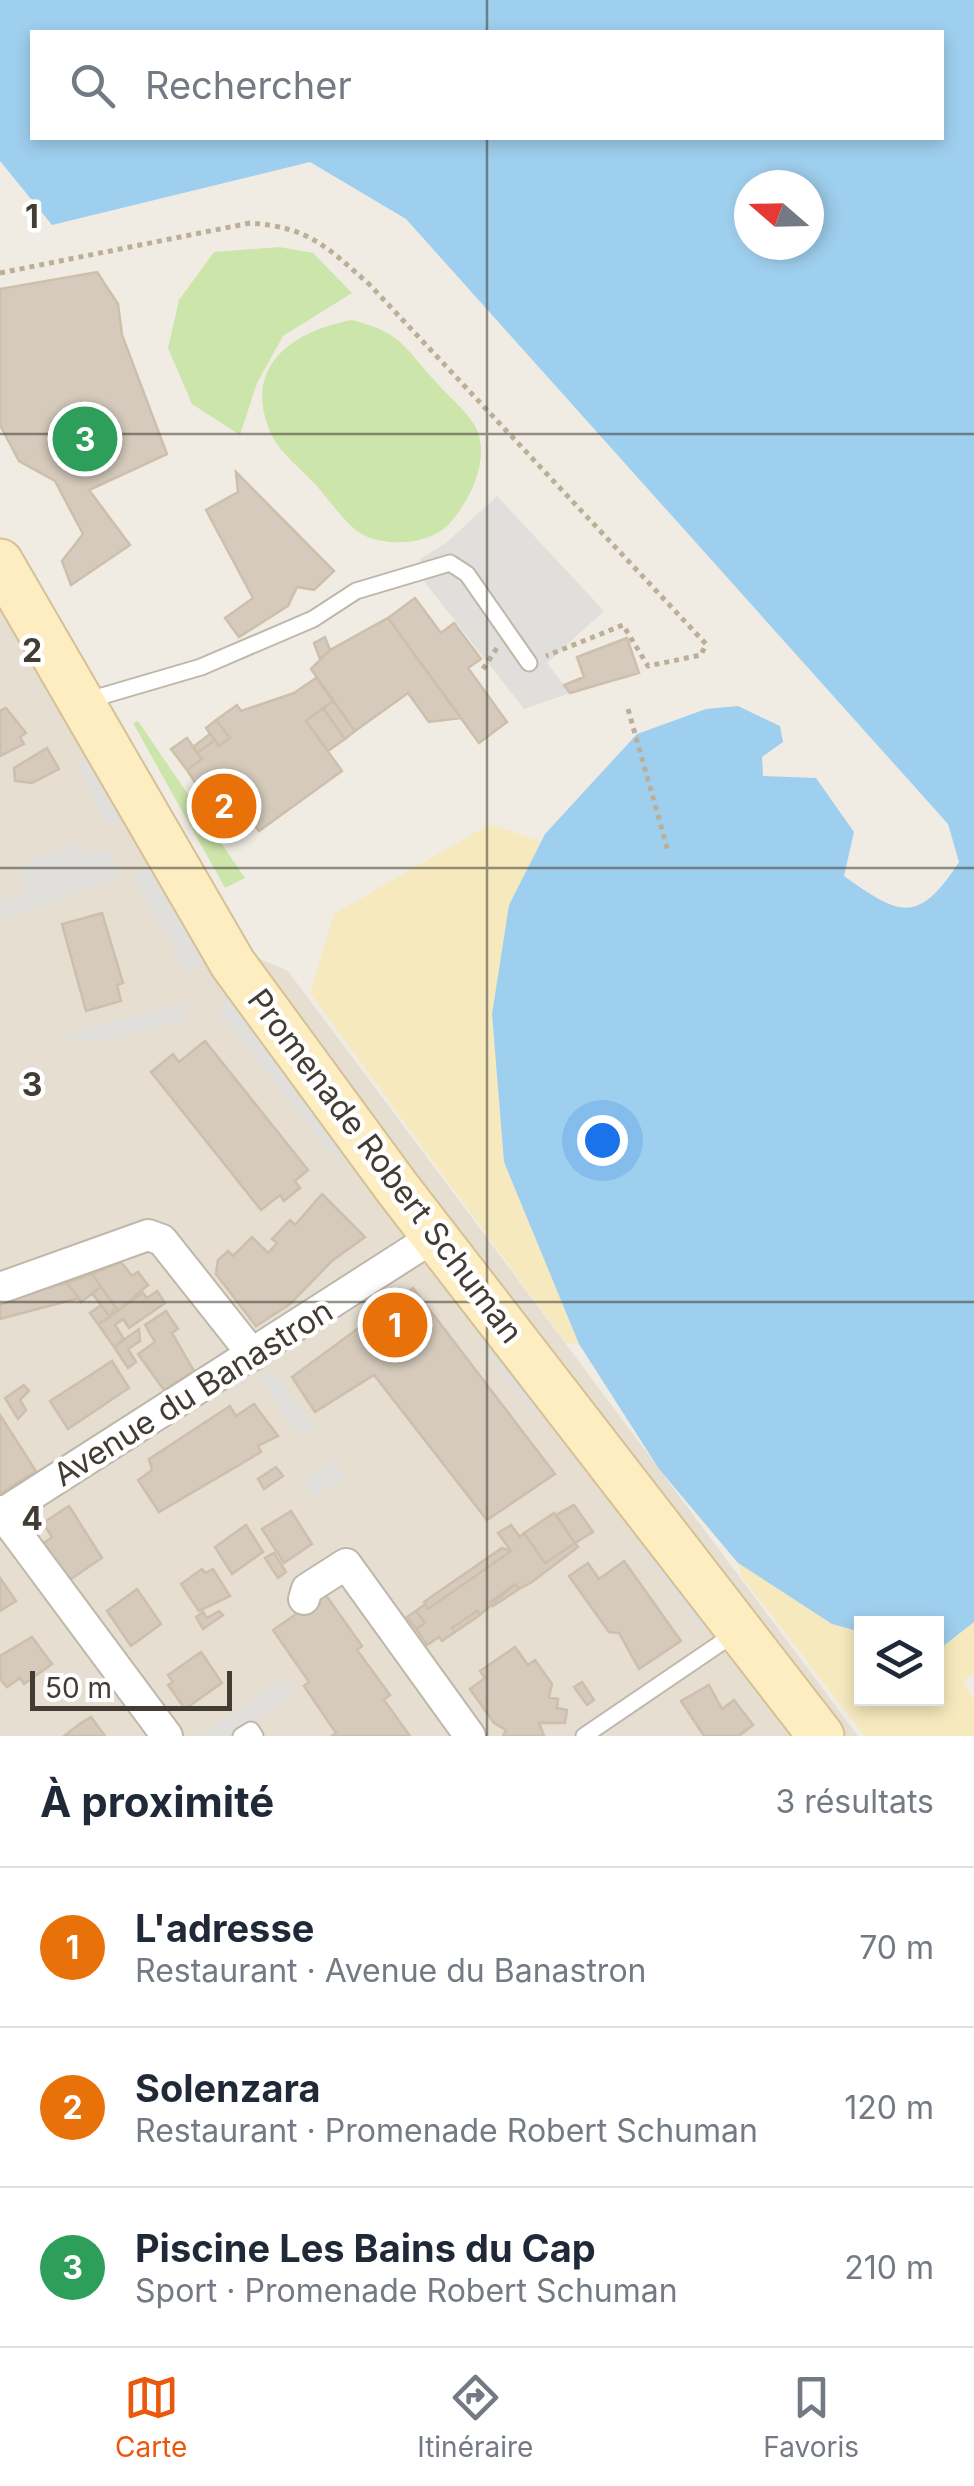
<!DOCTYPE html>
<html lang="fr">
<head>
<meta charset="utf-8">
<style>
	:root { --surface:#fff; --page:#f2f2f3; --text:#1f2937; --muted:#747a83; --line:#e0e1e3; --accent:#ea580c }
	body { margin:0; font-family:Inter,sans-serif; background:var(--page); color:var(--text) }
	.controls { position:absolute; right:30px; bottom:30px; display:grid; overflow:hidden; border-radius:0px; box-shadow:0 5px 15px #0003 }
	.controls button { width:90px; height:90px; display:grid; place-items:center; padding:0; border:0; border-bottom:2px solid var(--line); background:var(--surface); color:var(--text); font:50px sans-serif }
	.compass { position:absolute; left:734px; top:170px; width:90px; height:90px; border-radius:50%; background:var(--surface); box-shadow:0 5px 15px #0003; rotate:290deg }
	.scale { position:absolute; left:30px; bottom:25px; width:202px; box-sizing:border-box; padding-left:10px; border:5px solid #423c33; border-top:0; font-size:28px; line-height:35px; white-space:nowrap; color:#423c33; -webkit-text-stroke:8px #fff; paint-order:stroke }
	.you { position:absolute; left:602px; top:1140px; width:35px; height:35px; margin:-25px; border:8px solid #fff; border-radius:50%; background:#1a73e8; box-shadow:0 0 0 15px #1a73e833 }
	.badge { display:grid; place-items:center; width:65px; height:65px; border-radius:50%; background:var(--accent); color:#fff; font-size:32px; font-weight:700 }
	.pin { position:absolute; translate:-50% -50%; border:5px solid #fff; box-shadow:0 2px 10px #0006 }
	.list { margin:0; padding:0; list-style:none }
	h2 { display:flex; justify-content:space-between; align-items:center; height:130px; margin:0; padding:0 40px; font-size:42px }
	h2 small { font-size:32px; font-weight:400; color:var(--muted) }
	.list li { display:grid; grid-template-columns:65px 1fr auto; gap:30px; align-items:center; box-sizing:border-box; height:160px; padding:0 40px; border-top:2px solid var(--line) }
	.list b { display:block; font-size:38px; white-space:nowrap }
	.list p { margin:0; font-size:32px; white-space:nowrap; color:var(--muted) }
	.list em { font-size:32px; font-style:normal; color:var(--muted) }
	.icon { flex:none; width:55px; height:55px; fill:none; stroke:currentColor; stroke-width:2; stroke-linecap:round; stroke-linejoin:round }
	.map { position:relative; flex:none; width:974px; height:1736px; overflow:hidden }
	.search { position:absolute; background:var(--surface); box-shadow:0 5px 15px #0003; left:30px; right:30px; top:30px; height:110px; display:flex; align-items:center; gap:25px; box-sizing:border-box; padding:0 35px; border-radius:0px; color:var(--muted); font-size:38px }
	.sheet { height:610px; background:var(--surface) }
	nav { display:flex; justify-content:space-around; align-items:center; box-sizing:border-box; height:140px; border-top:2px solid var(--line); background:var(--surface); font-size:28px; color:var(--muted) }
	nav a { display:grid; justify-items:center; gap:5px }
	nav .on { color:var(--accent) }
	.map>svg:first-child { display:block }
	.residential { fill:#e5ded1 }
	.green { fill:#cce5ab }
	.sand { fill:#f6e9be }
	.parking { fill:#e1dfdb }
	.water { fill:#9fcfee; fill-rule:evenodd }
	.building { fill:#d5cabb; stroke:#cdbfac; stroke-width:2.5 }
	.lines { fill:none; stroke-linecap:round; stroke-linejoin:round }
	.lane-casing { stroke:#bfb7a9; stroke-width:19 }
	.street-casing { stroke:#bfb7a9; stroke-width:34 }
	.secondary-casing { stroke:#d4c195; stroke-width:49 }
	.path { stroke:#bdaf97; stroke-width:5; stroke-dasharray:5 5; stroke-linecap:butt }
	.lane { stroke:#fff; stroke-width:15 }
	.street { stroke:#fff; stroke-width:30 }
	.secondary { stroke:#fdedc0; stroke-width:45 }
	.grid { fill:none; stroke:#423c33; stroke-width:2.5; stroke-opacity:0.55 }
	.labels { text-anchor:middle; stroke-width:9; stroke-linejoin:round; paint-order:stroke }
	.street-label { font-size:32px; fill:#423c33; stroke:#fff }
	.grid-label { font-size:32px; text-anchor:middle; font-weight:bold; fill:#423c33; stroke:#fff; stroke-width:9; stroke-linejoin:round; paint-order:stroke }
</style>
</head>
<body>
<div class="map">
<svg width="974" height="1736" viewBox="0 0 974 1736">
	<rect width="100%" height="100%" fill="#f1ece3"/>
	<!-- residential -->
	<path class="residential" d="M0,585L196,931L288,971L858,1736H0Z"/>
	<!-- green -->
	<path class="green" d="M279,247L313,253L352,293L283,336L257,383L240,435L192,404L168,348L179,300L214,252Z
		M352,320C401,333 402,344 435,381C447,395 466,410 475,426C492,457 470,501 449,524C429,546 380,548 357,531C342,519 329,500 316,485C302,470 279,452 271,434C241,366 293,331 352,320Z
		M138,721L245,878L225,888L133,723Z"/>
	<!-- sand -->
	<path class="sand" d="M490,824L541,842L509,905L492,1014L504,1162L579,1344L566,1343L310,993L334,914Z
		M738,1563L832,1624L861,1632L862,1698H936L937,1651L974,1622V1672L963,1681L974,1701V1736H865L742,1577Z"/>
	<!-- parking -->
	<path class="parking" d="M497,496L604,611L547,663L570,693L524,709L423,580L420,559L446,543Z
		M97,755L125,817L106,824L77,764Z
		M77,843L87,855L110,851L120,877L0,921V901L26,892L19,865Z
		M158,862L207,965L186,973L133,875Z
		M228,993L345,1152L336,1160L218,1010Z
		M187,1001L183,1021L108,1041H66L65,1036Z
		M500,1339L554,1411H531L478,1341Z
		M273,1371L316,1429L297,1433L257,1376Z
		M334,1459L345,1477L315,1497L303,1481Z
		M647,1545L708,1622L701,1629L641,1549Z
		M284,1678L294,1693L233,1736H201Z"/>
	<!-- water -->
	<path class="water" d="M0,0H974V1622L937,1651L936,1624H862L861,1632L832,1624L738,1563L659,1469L579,1344L504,1162L492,1014L509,905L545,834L637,734L706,709L738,706L780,726L783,742L762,757L763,776L816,778L854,832L844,876C900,916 918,925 959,862L948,824L406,219L310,162L52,225L0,161ZM32,32H942V138H32ZM749,185H809V245H749Z"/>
	<!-- building -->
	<path class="building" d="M97,272L118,304L122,335L167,454L89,490L130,545L71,585L62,561L83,534L55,481L19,461L0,425V289Z
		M236,472L334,571L314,590L297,587L288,606L239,637L225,618L253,598L206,510L238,492Z
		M415,598L441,633L454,623L481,659L468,668L507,722L479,743L388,618Z
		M388,618L461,718L429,722L408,693L355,731L311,669L330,650Z
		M325,637L330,650L320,659L314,643Z
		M627,638L639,673L570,693L564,685L584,677L577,657Z
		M316,678L333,701L306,721L342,771L259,831L242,809L221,823L187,770L202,759L197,753L215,740L219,746L230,738L216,720L237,705L241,711L294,693Z
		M333,701L355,731L345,739L323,708Z
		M6,708L26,733L20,737L24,744L0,756V711Z
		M323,708L345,739L328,751L306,721Z
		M216,720L230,738L219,746L206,728Z
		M210,734L215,740L197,753L193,747Z
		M187,738L202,759L187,770L171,749Z
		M47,748L59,769L32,783L15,781L14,768Z
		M102,913L123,983L117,985L121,1001L86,1011L62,924Z
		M205,1041L308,1170L295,1181L300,1188L284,1201L280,1195L261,1210L151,1072L173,1054L179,1062Z
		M322,1194L365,1237L332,1261L290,1304L256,1326L216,1274L218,1260L228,1251L233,1256L252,1237L268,1253L277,1243L272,1239L290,1220L295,1225Z
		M121,1262L132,1276L138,1272L148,1285L118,1311L92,1274Z
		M92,1274L101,1287L81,1302L67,1283Z
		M67,1283L79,1298L0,1319V1300Z
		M101,1287L115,1307L110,1317L92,1293Z
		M413,1288L555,1474L487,1520L374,1375L315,1412L292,1377Z
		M157,1291L165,1303L129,1328L123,1319L115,1325L124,1339L114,1347L98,1324L143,1293L147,1298Z
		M101,1305L110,1317L98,1324L90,1313Z
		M166,1311L178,1329L172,1333L194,1371L164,1390L138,1354L155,1342L145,1325Z
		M139,1329L140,1341L128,1349L136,1362L128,1368L114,1347Z
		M112,1361L129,1388L68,1429L50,1401Z
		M24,1385L29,1391L20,1400L26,1410L18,1419L5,1398Z
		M254,1404L278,1436L258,1446L261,1452L159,1512L138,1480L152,1470L149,1459L230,1406L236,1416Z
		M0,1415L36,1471L0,1494Z
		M276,1467L283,1476L264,1489L258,1479Z
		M574,1505L593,1532L575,1543L556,1515Z
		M69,1506L102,1558L68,1581L44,1543L52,1537L43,1523Z
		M291,1511L312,1544L284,1563L262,1529Z
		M554,1513L575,1543L545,1563L524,1533Z
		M246,1525L263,1552L232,1574L215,1547Z
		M511,1525L520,1537L524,1533L545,1563L575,1543L578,1547L532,1582L519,1589L515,1584L480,1615L477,1611L452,1628L455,1632L442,1641L439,1637L427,1645L416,1629L425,1623L416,1611L425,1604L428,1609L511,1551L498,1533Z
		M502,1548L511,1551L428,1609L424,1602Z
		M274,1553L286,1572L278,1578L265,1558Z
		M624,1561L681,1641L639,1669L619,1633L609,1632L569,1576L588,1563L599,1579Z
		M202,1569L205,1573L213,1569L230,1596L199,1611L181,1584Z
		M0,1578L16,1601L0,1611Z
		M515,1584L519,1589L493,1606L490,1602Z
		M137,1589L161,1624L131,1646L107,1611Z
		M325,1594L362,1646L357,1650L390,1695L384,1700L410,1736H332L336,1733L304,1686L309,1682L273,1630Z
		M219,1611L223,1615L203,1629L196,1617L203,1612L207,1618Z
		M416,1611L425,1623L416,1629L407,1617Z
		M477,1611L480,1615L455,1632L452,1628Z
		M32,1637L52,1664L24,1684L20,1678L7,1687L0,1679V1656Z
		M515,1647L528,1665L535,1660L552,1684L549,1697L558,1699L557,1708L567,1710L565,1723H539L544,1736H503L506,1730L494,1723L470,1689L485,1678L480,1671Z
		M201,1652L222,1683L185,1709L168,1685L173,1682L168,1675Z
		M582,1682L594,1700L587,1705L574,1687Z
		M709,1685L722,1709L734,1700L753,1725L739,1736H704L681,1701Z
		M91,1717L105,1736H64L81,1723Z"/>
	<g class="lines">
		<defs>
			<path id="lane" d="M85,701L201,667L313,619L356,591L450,563L467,574L529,663
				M241,1736L251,1730L255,1736
				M584,1736L734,1634"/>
			<path id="street" d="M0,1288L148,1235L162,1240L253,1355
				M0,1511L167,1736
				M0,1515L435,1236
				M304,1599L307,1589L346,1564L470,1736"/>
			<path id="secondary" d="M0,562L233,964L398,1189L821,1736"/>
		</defs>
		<!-- lane casing -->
		<use href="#lane" class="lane-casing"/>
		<!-- street casing -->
		<use href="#street" class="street-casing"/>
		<!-- secondary casing -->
		<use href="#secondary" class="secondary-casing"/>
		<!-- path -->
		<path class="path" d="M0,273L250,223C309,227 327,247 370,285L706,644L701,655L648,666L623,625L546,656
			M483,669L497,648
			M628,709L668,851"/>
		<!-- lane -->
		<use href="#lane" class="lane"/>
		<!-- street -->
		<use href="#street" class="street"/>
		<!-- secondary -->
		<use href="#secondary" class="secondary"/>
	</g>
	<!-- grid -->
	<path class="grid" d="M487,0V32M487,138V1736M0,434H974M0,868H974M0,1302H974"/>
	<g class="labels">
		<!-- street labels -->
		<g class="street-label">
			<text transform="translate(385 1166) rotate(53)" y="11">Promenade Robert Schuman</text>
			<text transform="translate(193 1393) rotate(-32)" y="11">Avenue du Banastron</text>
		</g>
	</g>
	<g class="grid-label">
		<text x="32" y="228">1</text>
		<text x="32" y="662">2</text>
		<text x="32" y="1096">3</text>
		<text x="32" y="1530">4</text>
	</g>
</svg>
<div class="controls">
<button><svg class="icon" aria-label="layers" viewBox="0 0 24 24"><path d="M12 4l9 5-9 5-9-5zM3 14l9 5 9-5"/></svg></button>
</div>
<svg class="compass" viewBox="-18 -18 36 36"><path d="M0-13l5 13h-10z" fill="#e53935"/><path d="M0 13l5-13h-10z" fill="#747a83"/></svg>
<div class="scale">50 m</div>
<div class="you"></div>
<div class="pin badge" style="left:395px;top:1325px;background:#e8710a">1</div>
<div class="pin badge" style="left:224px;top:806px;background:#e8710a">2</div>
<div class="pin badge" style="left:85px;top:439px;background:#2e9e5b">3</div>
<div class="search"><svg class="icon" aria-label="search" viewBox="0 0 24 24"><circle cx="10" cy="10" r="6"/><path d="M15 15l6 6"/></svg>Rechercher</div>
</div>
<section class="sheet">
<h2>À proximité<small>3 résultats</small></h2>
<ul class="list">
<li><span class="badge" style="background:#e8710a">1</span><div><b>L'adresse</b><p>Restaurant · Avenue du Banastron</p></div><em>70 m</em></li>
<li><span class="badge" style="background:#e8710a">2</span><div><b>Solenzara</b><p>Restaurant · Promenade Robert Schuman</p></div><em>120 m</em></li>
<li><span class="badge" style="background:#2e9e5b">3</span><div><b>Piscine Les Bains du Cap</b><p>Sport · Promenade Robert Schuman</p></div><em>210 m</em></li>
</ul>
</section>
<nav>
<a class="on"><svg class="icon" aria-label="map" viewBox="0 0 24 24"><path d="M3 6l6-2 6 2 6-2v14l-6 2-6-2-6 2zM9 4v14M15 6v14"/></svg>Carte</a>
<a><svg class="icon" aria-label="directions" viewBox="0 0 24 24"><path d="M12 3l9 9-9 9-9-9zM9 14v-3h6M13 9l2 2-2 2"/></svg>Itinéraire</a>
<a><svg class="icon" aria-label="saved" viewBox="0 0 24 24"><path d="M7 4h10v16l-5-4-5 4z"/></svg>Favoris</a>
</nav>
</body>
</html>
